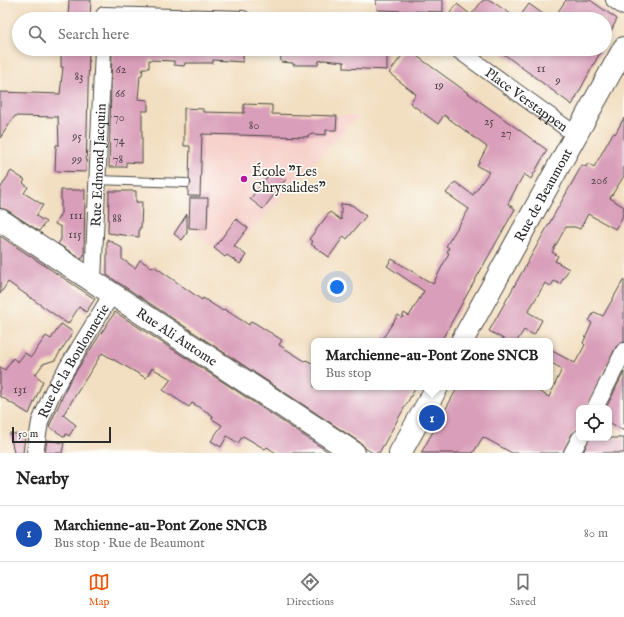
<!DOCTYPE html>
<html lang="en">
<head>
<meta charset="utf-8">
<style>
	:root { --surface:#fff; --page:#f2f2f2; --text:#222; --muted:#767676; --line:#e0e0e0; --accent:#ea580c }
	body { margin:0; font-family:"IM FELL English",serif; background:var(--page); color:var(--text) }
	.controls { position:absolute; right:12px; bottom:12px; display:grid; overflow:hidden; border-radius:8px; box-shadow:0 2px 6px #0003 }
	.controls button { width:36px; height:36px; display:grid; place-items:center; padding:0; border:0; border-bottom:1px solid var(--line); background:var(--surface); color:var(--text); font:20px sans-serif }
	.scale { position:absolute; left:12px; bottom:10px; width:99px; box-sizing:border-box; padding-left:4px; border:2px solid #2b2b2b; border-top:0; font-size:11px; line-height:14px; white-space:nowrap; color:#2b2b2b; -webkit-text-stroke:3px #fdfcf7; paint-order:stroke }
	.you { position:absolute; left:337px; top:287px; width:14px; height:14px; margin:-10px; border:3px solid #fff; border-radius:50%; background:#1a73e8; box-shadow:0 0 0 6px #1a73e833 }
	.badge { display:grid; place-items:center; width:26px; height:26px; border-radius:50%; background:var(--accent); color:#fff; font-size:13px; font-weight:700 }
	.pin { position:absolute; translate:-50% -50%; border:2px solid #fff; box-shadow:0 1px 4px #0006 }
	.popup { position:absolute; left:311px; top:338px; width:242px; height:52px; box-sizing:border-box; display:grid; place-content:center; border-radius:8px; background:var(--surface); filter:drop-shadow(0 1px 3px #0005); font-size:13px; white-space:nowrap; color:var(--muted) }
	.popup b { font-size:15px; color:var(--text) }
	.popup::after { content:''; position:absolute; left:50%; top:100%; margin-left:-8px; border:8px solid transparent; border-top-color:var(--surface) }
	.list { margin:0; padding:0; list-style:none }
	h2 { display:flex; justify-content:space-between; align-items:center; height:52px; margin:0; padding:0 16px; font-size:17px }
	h2 small { font-size:13px; font-weight:400; color:var(--muted) }
	.list li { display:grid; grid-template-columns:26px 1fr auto; gap:12px; align-items:center; box-sizing:border-box; height:56px; padding:0 16px; border-top:1px solid var(--line) }
	.list b { display:block; font-size:15px; white-space:nowrap }
	.list p { margin:0; font-size:13px; white-space:nowrap; color:var(--muted) }
	.list em { font-size:13px; font-style:normal; color:var(--muted) }
	.icon { flex:none; width:22px; height:22px; fill:none; stroke:currentColor; stroke-width:2; stroke-linecap:round; stroke-linejoin:round }
	.map { position:relative; flex:none; width:624px; height:453px; overflow:hidden }
	.search { position:absolute; background:var(--surface); box-shadow:0 2px 6px #0003; left:12px; right:12px; top:12px; height:44px; display:flex; align-items:center; gap:10px; box-sizing:border-box; padding:0 14px; border-radius:22px; color:var(--muted); font-size:15px }
	.sheet { height:108px; background:var(--surface) }
	nav { display:flex; justify-content:space-around; align-items:center; box-sizing:border-box; height:56px; border-top:1px solid var(--line); background:var(--surface); font-size:11px; color:var(--muted) }
	nav a { display:grid; justify-items:center; gap:2px }
	nav .on { color:var(--accent) }
	.map>svg:first-child { display:block }
	.built { fill:#f7d0ca }
	.building { fill:#d99eb9 }
	.lines { fill:none; stroke-linecap:round; stroke-linejoin:round }
	.lane-casing { stroke:#494641; stroke-width:10 }
	.street-casing { stroke:#494641; stroke-width:18 }
	.secondary-casing { stroke:#494641; stroke-width:24 }
	.lane { stroke:#fff; stroke-width:8 }
	.street { stroke:#fff; stroke-width:16 }
	.secondary { stroke:#fff; stroke-width:22 }
	.poi-dot { fill:#b5179e; stroke:#fdfcf7; stroke-width:1.5 }
	.labels { text-anchor:middle; stroke-width:3.5; stroke-linejoin:round; paint-order:stroke }
	.number-label { font-size:12px; fill:#56484e }
	.street-label { font-size:14px; fill:#2b2b2b; stroke:#fdfcf7 }
	.poi-label { font-size:14px; fill:#2b2b2b; stroke:#fdfcf7; text-anchor:start }
</style>
</head>
<body>
<div class="map">
<svg width="624" height="453" viewBox="0 0 624 453">
	<rect width="100%" height="100%" fill="#fdfcf7"/>
	<filter id="ink" filterUnits="userSpaceOnUse"><feTurbulence type="fractalNoise" baseFrequency=".025" numOctaves="2"/><feDisplacementMap in="SourceGraphic" scale="8" xChannelSelector="R" yChannelSelector="G"/><feConvolveMatrix kernelMatrix="1 2 1 2 8 2 1 2 1" color-interpolation-filters="sRGB"/></filter>
	<filter id="wash" filterUnits="userSpaceOnUse"><feTurbulence type="fractalNoise" baseFrequency=".012" numOctaves="4" result="noise"/><feDisplacementMap in="SourceGraphic" scale="16" xChannelSelector="R" yChannelSelector="G"/><feGaussianBlur stdDeviation="0.9" result="paint"/><feColorMatrix in="noise" values="0 0 0 0 0 0 0 0 0 0 0 0 0 0 0 0 0 1.4 0 .05"/><feComposite in="paint" operator="in"/></filter>
	<g filter="url(#wash)">
		<rect width="100%" height="100%" fill="#f2dec0"/>
		<!-- built -->
		<path class="built" d="M190,109L358,116L225,258L186,224Z"/>
		<g id="blocks">
			<!-- building -->
			<path class="building" d="M69,0H91L90,19H68Z
				M376,0H443V12L377,10Z
				M483,0H490L518,19H457L450,13L457,4L471,15Z
				M566,0H590L617,19L605,43V19H553Z
				M529,4L550,19H518Z
				M64,49H89L86,172L55,171L56,145H59L58,117L15,116L0,138V92L60,94L63,67H61V54H64Z
				M112,49H243V62L213,60V63H185L184,66L174,65V61L149,60V68H143L142,75L140,76L138,99L148,100V111H142V163L126,162V167H109Z
				M280,49H387V70L344,68V62L324,60L319,61L318,65H293V63L281,62Z
				M407,49L547,150L531,179L524,174L514,192L508,204L515,209L441,341H381L398,315L402,318L404,313L409,316L424,291L387,266L392,259L433,284L449,253L447,252L449,248L446,246L469,209L446,193L455,182L473,195L489,172L477,166L487,147L444,115L438,124L410,103L416,94L389,73Z
				M497,49H602L572,105Z
				M244,104L272,105V114L337,116L336,130H326V135L313,134L308,135V137L202,134L200,196H188V188L191,183L189,178L190,146H184V108L203,109V112L244,113Z
				M624,118V176L610,198L624,207L622,218L615,229L588,214L580,229L575,227H566L552,252L558,256L555,261L569,269L560,284L554,281L551,286L545,283L528,312L542,320L534,335L524,330L517,341H507L489,331L582,165L586,167L588,163L594,167L613,133L615,134Z
				M274,168L287,178L263,209L250,199Z
				M11,171L25,180L23,183L28,187L24,193L43,205L36,216L46,222L39,231L7,210L0,208V189Z
				M61,190H85L84,254L82,259L58,244L61,239V227L55,224L61,213Z
				M109,191H136V202H142L141,228H139V237L108,233Z
				M190,198H208L207,229L189,228Z
				M341,204L352,205L366,216L347,239L344,236L329,257L311,244L313,242L309,239L330,212L341,220Z
				M187,214V233L182,240L174,234Z
				M236,219L248,228L234,246L246,255L240,264L227,255L225,257L214,248Z
				M0,236L95,299L86,312L79,307L68,324L8,282L0,294Z
				M107,239L122,248V259L135,268L140,260L153,268L154,266L202,300L203,298L223,311L224,309L249,325L251,321L255,323L282,340L279,345L305,361L306,360L314,364V387H416L379,453H373L366,449L361,443L107,275Z
				M624,279V342L616,347L586,408H579V429L572,434L563,453H512L483,437L473,453H421L458,387H531L549,397L562,369L550,362V350L575,363L585,345L583,343L592,323L589,321L594,312L603,316Z
				M115,312L220,380L330,453H276L267,447L265,449L243,436L238,443L227,436L221,447L211,441L222,425L212,419L213,416L209,413L192,403L189,407L163,390L171,379L152,368L146,378L102,353L63,415L76,425L69,436L66,434L65,437L49,427L69,382Z
				M61,324L73,332L55,360L43,364L35,375L43,381L29,414L0,396V367L5,370L13,358L18,362L25,353L31,357L46,336L51,339Z
				M624,372V431L609,422V408H606Z
				M10,433L25,436L23,453H14Z
				M589,438H624V453H583Z
				M47,440L64,443L62,453H45Z"/>
		</g>
	</g>
	<g filter="url(#ink)">
		<use href="#blocks" fill-opacity="0" stroke="#494641" stroke-width="1"/>
		<g class="lines">
			<defs>
				<path id="lane" d="M97,180L186,183"/>
				<g id="street">
					<path d="M614,0L624,7"/>
					<path d="M104,15L243,19"/>
					<path id="s1" d="M457,49L576,135"/>
					<path id="s2" d="M93,281L103,49"/>
					<path d="M595,408L624,351"/>
					<path id="s3" d="M35,453L40,422L53,391L112,294"/>
					<path d="M572,453L580,438"/>
				</g>
				<g id="secondary">
					<path id="s4" d="M0,220L354,453"/>
					<path id="s5" d="M462,341L624,48"/>
					<path d="M400,453L437,387"/>
				</g>
			</defs>
			<!-- lane casing -->
			<use href="#lane" class="lane-casing"/>
			<!-- street casing -->
			<use href="#street" class="street-casing"/>
			<!-- secondary casing -->
			<use href="#secondary" class="secondary-casing"/>
			<!-- lane -->
			<use href="#lane" class="lane"/>
			<!-- street -->
			<use href="#street" class="street"/>
			<!-- secondary -->
			<use href="#secondary" class="secondary"/>
		</g>
	</g>
	<!-- markers -->
	<circle class="poi-dot" cx="244" cy="179" r="4"/>
	<g class="labels">
		<!-- number labels -->
		<g class="number-label">
			<text x="541" y="72">11</text>
			<text x="121" y="73">62</text>
			<text x="79" y="80">83</text>
			<text x="558" y="84">9</text>
			<text x="439" y="89">19</text>
			<text x="120" y="97">66</text>
			<text x="119" y="121">70</text>
			<text x="489" y="125">25</text>
			<text x="254" y="129">80</text>
			<text x="506" y="137">27</text>
			<text x="77" y="140">95</text>
			<text x="119" y="144">74</text>
			<text x="77" y="163">99</text>
			<text x="118" y="163">78</text>
			<text x="599" y="184">206</text>
			<text x="76" y="219">111</text>
			<text x="117" y="222">88</text>
			<text x="75" y="238">115</text>
			<text x="20" y="393">131</text>
		</g>
		<!-- street labels -->
		<g class="street-label">
			<text dy="5" stroke="none"><textPath href="#s1" startOffset="86">Place Verstappen</textPath></text>
			<text dy="5" stroke="none"><textPath href="#s2" startOffset="116">Rue Edmond Jacquin</textPath></text>
			<text dy="5" stroke="none"><textPath href="#s5" startOffset="167">Rue de Beaumont</textPath></text>
			<text dy="5" stroke="none"><textPath href="#s4" startOffset="212">Rue Ali Autome</textPath></text>
			<text dy="5" stroke="none"><textPath href="#s3" startOffset="101">Rue de la Boulonnerie</textPath></text>
		</g>
		<!-- poi labels -->
		<g class="poi-label">
			<text x="252" y="176">École "Les<tspan x="252" dy="16">Chrysalides"</tspan></text>
		</g>
	</g>
</svg>
<div class="controls">
<button><svg class="icon" aria-label="locate" viewBox="0 0 24 24"><circle cx="12" cy="12" r="6"/><path d="M12 2v4M12 18v4M2 12h4M18 12h4"/></svg></button>
</div>
<div class="scale">50 m</div>
<div class="you"></div>
<div class="pin badge" style="left:432px;top:418px;background:#1a4fb4">1</div>
<div class="popup"><b>Marchienne-au-Pont Zone SNCB</b>Bus stop</div>
<div class="search"><svg class="icon" aria-label="search" viewBox="0 0 24 24"><circle cx="10" cy="10" r="6"/><path d="M15 15l6 6"/></svg>Search here</div>
</div>
<section class="sheet">
<h2>Nearby<small></small></h2>
<ul class="list">
<li><span class="badge" style="background:#1a4fb4">1</span><div><b>Marchienne-au-Pont Zone SNCB</b><p>Bus stop · Rue de Beaumont</p></div><em>80 m</em></li>
</ul>
</section>
<nav>
<a class="on"><svg class="icon" aria-label="map" viewBox="0 0 24 24"><path d="M3 6l6-2 6 2 6-2v14l-6 2-6-2-6 2zM9 4v14M15 6v14"/></svg>Map</a>
<a><svg class="icon" aria-label="directions" viewBox="0 0 24 24"><path d="M12 3l9 9-9 9-9-9zM9 14v-3h6M13 9l2 2-2 2"/></svg>Directions</a>
<a><svg class="icon" aria-label="saved" viewBox="0 0 24 24"><path d="M7 4h10v16l-5-4-5 4z"/></svg>Saved</a>
</nav>
</body>
</html>
